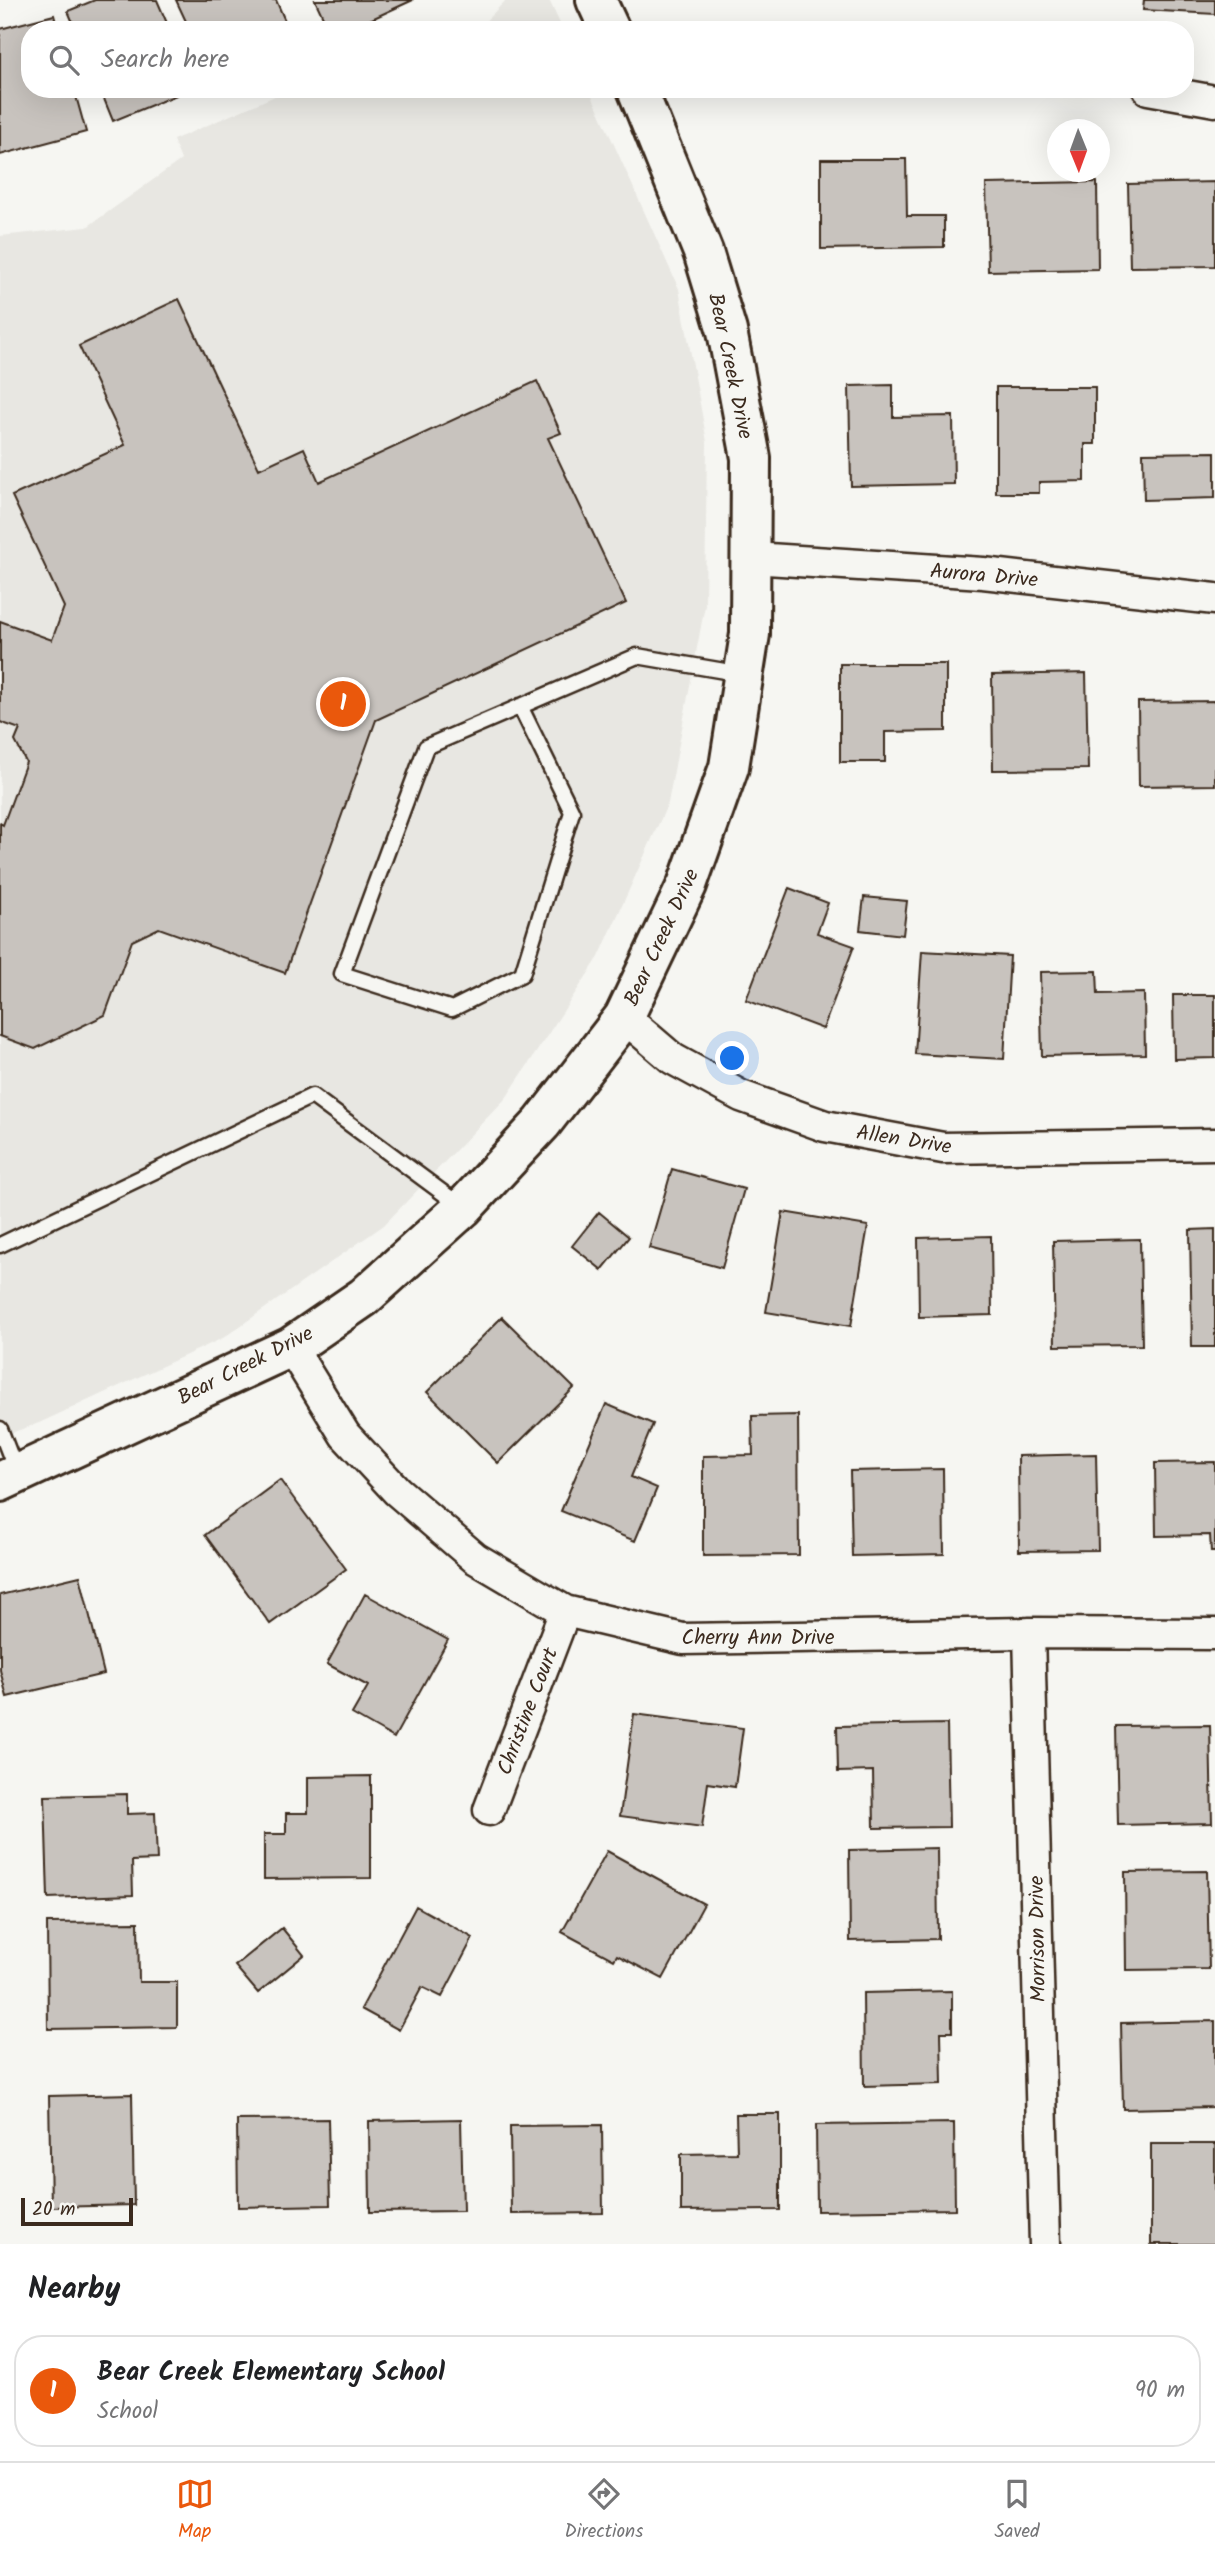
<!DOCTYPE html>
<html lang="en">
<head>
<meta charset="utf-8">
<style>
	:root { --surface:#fff; --page:#f2f2f2; --text:#202124; --muted:#757577; --line:#e0e0e0; --accent:#ea580c }
	body { margin:0; font-family:Kalam,sans-serif; background:var(--page); color:var(--text) }
	.compass { position:absolute; left:1047px; top:119px; width:63px; height:63px; border-radius:50%; background:var(--surface); box-shadow:0 7px 28px #0002; rotate:179deg }
	.scale { position:absolute; left:21px; bottom:18px; width:112px; box-sizing:border-box; padding-left:7px; border:4px solid #3b2a1e; border-top:0; font-size:19px; line-height:24px; white-space:nowrap; color:#3b2a1e; -webkit-text-stroke:5px #f6f6f2; paint-order:stroke }
	.you { position:absolute; left:733px; top:1059px; width:24px; height:24px; margin:-18px; border:5px solid #fff; border-radius:50%; background:#1a73e8; box-shadow:0 0 0 10px #1a73e833 }
	.badge { display:grid; place-items:center; width:46px; height:46px; border-radius:50%; background:var(--accent); color:#fff; font-size:23px; font-weight:700 }
	.pin { position:absolute; translate:-50% -50%; border:4px solid #fff; box-shadow:0 2px 7px #0006 }
	.list { margin:0; padding:0; list-style:none }
	h2 { display:flex; justify-content:space-between; align-items:center; height:91px; margin:0; padding:0 28px; font-size:30px }
	h2 small { font-size:23px; font-weight:400; color:var(--muted) }
	.list li { display:grid; grid-template-columns:46px 1fr auto; gap:21px; align-items:center; box-sizing:border-box; height:112px; margin:0 14px 14px; padding:0 14px; border:2px solid var(--line); border-radius:28px }
	.list b { display:block; font-size:26px; white-space:nowrap }
	.list p { margin:0; font-size:23px; white-space:nowrap; color:var(--muted) }
	.list em { font-size:23px; font-style:normal; color:var(--muted) }
	.icon { flex:none; width:38px; height:38px; fill:none; stroke:currentColor; stroke-width:2; stroke-linecap:round; stroke-linejoin:round }
	.map { position:relative; flex:none; width:1215px; height:2244px; overflow:hidden }
	.search { position:absolute; background:var(--surface); box-shadow:0 7px 28px #0002; left:21px; right:21px; top:21px; height:77px; display:flex; align-items:center; gap:18px; box-sizing:border-box; padding:0 24px; border-radius:28px; color:var(--muted); font-size:26px }
	.sheet { height:217px; background:var(--surface) }
	nav { display:flex; justify-content:space-around; align-items:center; box-sizing:border-box; height:98px; border-top:2px solid var(--line); background:var(--surface); font-size:19px; color:var(--muted) }
	nav a { display:grid; justify-items:center; gap:4px }
	nav .on { color:var(--accent) }
	.map>svg:first-child { display:block }
	.built { fill:#e8e7e2 }
	.building { fill:#c8c3be; stroke:#3b2a1e; stroke-width:2 }
	.lines { fill:none; stroke-linecap:round; stroke-linejoin:round }
	.lane-casing { stroke:#3b2a1e; stroke-width:19 }
	.street-casing { stroke:#3b2a1e; stroke-width:35 }
	.secondary-casing { stroke:#3b2a1e; stroke-width:44 }
	.lane { stroke:#f6f6f2; stroke-width:14 }
	.street { stroke:#f6f6f2; stroke-width:30 }
	.secondary { stroke:#f6f6f2; stroke-width:38 }
	.labels { text-anchor:middle; stroke-width:5; stroke-linejoin:round; paint-order:stroke }
	.street-label { font-size:21px; fill:#3b2a1e; stroke:#f6f6f2 }
</style>
</head>
<body>
<div class="map">
<svg width="1215" height="2244" viewBox="0 0 1215 2244">
	<rect width="100%" height="100%" fill="#f6f6f2"/>
	<filter id="ink" filterUnits="userSpaceOnUse"><feTurbulence type="fractalNoise" baseFrequency=".0143" numOctaves="2"/><feDisplacementMap in="SourceGraphic" scale="14" xChannelSelector="R" yChannelSelector="G"/><feConvolveMatrix kernelMatrix="1 2 1 2 8 2 1 2 1" color-interpolation-filters="sRGB"/></filter>
	<g filter="url(#ink)">
		<!-- built -->
		<path class="built" d="M506,0H549L563,30H477Z
			M291,89H589L679,289L707,442L705,605L668,803L599,957L506,1098L384,1225L223,1338L39,1423L0,1437V236L87,227L181,160L173,140Z"/>
		<!-- building -->
		<path class="building" d="M95,0H157L170,30H76L68,11Z
			M176,0H276L289,30H190Z
			M315,0H413L348,30H329Z
			M1144,0H1215V14L1143,10Z
			M54,15L58,30H30V89H74L86,132L0,155V29Z
			M100,89H191L113,121Z
			M821,159H906L907,216H944V247L821,249Z
			M1097,182L1098,269L988,271L986,184Z
			M1215,182V266L1130,267L1128,184Z
			M179,299L259,469L304,448L319,482L537,381L561,433L548,438L626,603L376,720L285,973L159,928L132,941L105,1015L35,1049L0,1036V823L3,825L26,762L15,741L20,729L0,722V621L52,640L64,607L12,496L125,445L79,346Z
			M893,385V417L953,416L954,484L851,486L849,386Z
			M996,387H1095V444H1085V481L1039,482V493H996Z
			M1215,452V498L1144,500L1143,453Z
			M840,664H946V731L885,732V762H840Z
			M1086,673L1088,769L993,770L992,675Z
			M1215,701V785L1139,786L1138,702Z
			M789,888L828,903L817,933L854,946L823,1029L746,1000Z
			M864,897L907,901L903,935L860,930Z
			M922,951L1010,956L1004,1059L915,1054Z
			M1097,971L1098,994L1144,993L1145,1054L1042,1056L1040,972Z
			M1173,995H1215V1058L1174,1059Z
			M672,1169L744,1189L722,1268L649,1248Z
			M599,1212L629,1237L602,1270L572,1246Z
			M783,1212L868,1226L851,1326L766,1312Z
			M1215,1229V1347H1192L1190,1230Z
			M991,1236L992,1315L919,1317L918,1238Z
			M1140,1239L1142,1345L1055,1346L1053,1241Z
			M502,1317L574,1388L498,1463L427,1392Z
			M606,1404L653,1424L631,1477L657,1488L635,1541L561,1511Z
			M798,1415L799,1555L703,1556V1456L753,1455L752,1416Z
			M1096,1454L1098,1550L1019,1551L1018,1456Z
			M1215,1462V1552H1211L1210,1535L1156,1536L1155,1463Z
			M943,1469L944,1554L852,1556L850,1471Z
			M280,1480L346,1569L270,1624L205,1535Z
			M80,1576L104,1674L7,1697L0,1670V1595Z
			M365,1594L448,1640L394,1738L352,1714L368,1686L327,1664Z
			M634,1714L743,1728L735,1787L708,1783L702,1827L620,1816Z
			M947,1724L949,1827L874,1828L873,1771L838,1772L837,1726Z
			M1210,1725L1212,1823L1118,1825L1116,1726Z
			M371,1776V1878L264,1879V1834H286V1813H308V1777Z
			M127,1794V1814L155,1813L157,1860L132,1861L133,1895L48,1898L45,1796Z
			M937,1848L938,1939L850,1941L849,1850Z
			M607,1851L704,1904L663,1979L617,1955L614,1960L562,1932Z
			M1207,1871L1209,1969L1126,1970L1125,1872Z
			M416,1906L473,1938L442,1997L422,1987L399,2030L361,2009Z
			M138,1922L139,1982H177V2027L48,2029L47,1923Z
			M282,1928L304,1955L258,1993L235,1966Z
			M952,1991V2032H941L942,2084L864,2086L863,1993Z
			M1215,2021V2107L1123,2109L1121,2023Z
			M132,2094L134,2205L51,2207L49,2096Z
			M736,2114H780V2210L681,2211V2154L737,2153Z
			M328,2119L330,2205L238,2207L237,2120Z
			M461,2119L463,2211L370,2212L369,2121Z
			M954,2123L955,2209L817,2211L816,2125Z
			M602,2125L603,2213L511,2214L510,2126Z
			M1151,2144H1215V2244H1151Z"/>
		<g class="lines">
			<defs>
				<path id="lane" d="M520,706L572,812L522,974L452,1009L342,974L426,747L637,656L742,674
					M0,1245L312,1096L462,1207
					M0,1429L17,1473"/>
				<path id="street" d="M1148,89L1215,101
					M752,558L983,573L1215,599
					M624,1017L673,1059L741,1096L825,1126L943,1148L1215,1144
					M291,1347L345,1435L397,1491L475,1558L565,1611L683,1639L1029,1633L1215,1634
					M1029,1633L1045,2244
					M489,1810L565,1611"/>
				<path id="secondary" d="M596,0L610,30
					M0,1482L291,1347L364,1297L463,1208L542,1123L624,1017L687,885L729,767L750,634L751,458L727,331L703,252L637,89"/>
			</defs>
			<!-- lane casing -->
			<use href="#lane" class="lane-casing"/>
			<!-- street casing -->
			<use href="#street" class="street-casing"/>
			<!-- secondary casing -->
			<use href="#secondary" class="secondary-casing"/>
			<!-- lane -->
			<use href="#lane" class="lane"/>
			<!-- street -->
			<use href="#street" class="street"/>
			<!-- secondary -->
			<use href="#secondary" class="secondary"/>
		</g>
	</g>
	<g class="labels">
		<!-- street labels -->
		<g class="street-label">
			<text transform="translate(731 366) rotate(78)" y="7">Bear Creek Drive</text>
			<text transform="translate(984 575) rotate(5)" y="7">Aurora Drive</text>
			<text transform="translate(661 937) rotate(-65)" y="7">Bear Creek Drive</text>
			<text transform="translate(904 1139) rotate(9)" y="7">Allen Drive</text>
			<text transform="translate(245 1365) rotate(-27)" y="7">Bear Creek Drive</text>
			<text x="758" y="1644">Cherry Ann Drive</text>
			<text transform="translate(527 1711) rotate(-69)" y="7">Christine Court</text>
			<text transform="translate(1037 1939) rotate(-91)" y="7">Morrison Drive</text>
		</g>
	</g>
</svg>
<svg class="compass" viewBox="-18 -18 36 36"><path d="M0-13l5 13h-10z" fill="#e53935"/><path d="M0 13l5-13h-10z" fill="#757577"/></svg>
<div class="scale">20 m</div>
<div class="you"></div>
<div class="pin badge" style="left:343px;top:704px">1</div>
<div class="search"><svg class="icon" aria-label="search" viewBox="0 0 24 24"><circle cx="10" cy="10" r="6"/><path d="M15 15l6 6"/></svg>Search here</div>
</div>
<section class="sheet">
<h2>Nearby<small></small></h2>
<ul class="list">
<li><span class="badge">1</span><div><b>Bear Creek Elementary School</b><p>School</p></div><em>90 m</em></li>
</ul>
</section>
<nav>
<a class="on"><svg class="icon" aria-label="map" viewBox="0 0 24 24"><path d="M3 6l6-2 6 2 6-2v14l-6 2-6-2-6 2zM9 4v14M15 6v14"/></svg>Map</a>
<a><svg class="icon" aria-label="directions" viewBox="0 0 24 24"><path d="M12 3l9 9-9 9-9-9zM9 14v-3h6M13 9l2 2-2 2"/></svg>Directions</a>
<a><svg class="icon" aria-label="saved" viewBox="0 0 24 24"><path d="M7 4h10v16l-5-4-5 4z"/></svg>Saved</a>
</nav>
</body>
</html>
